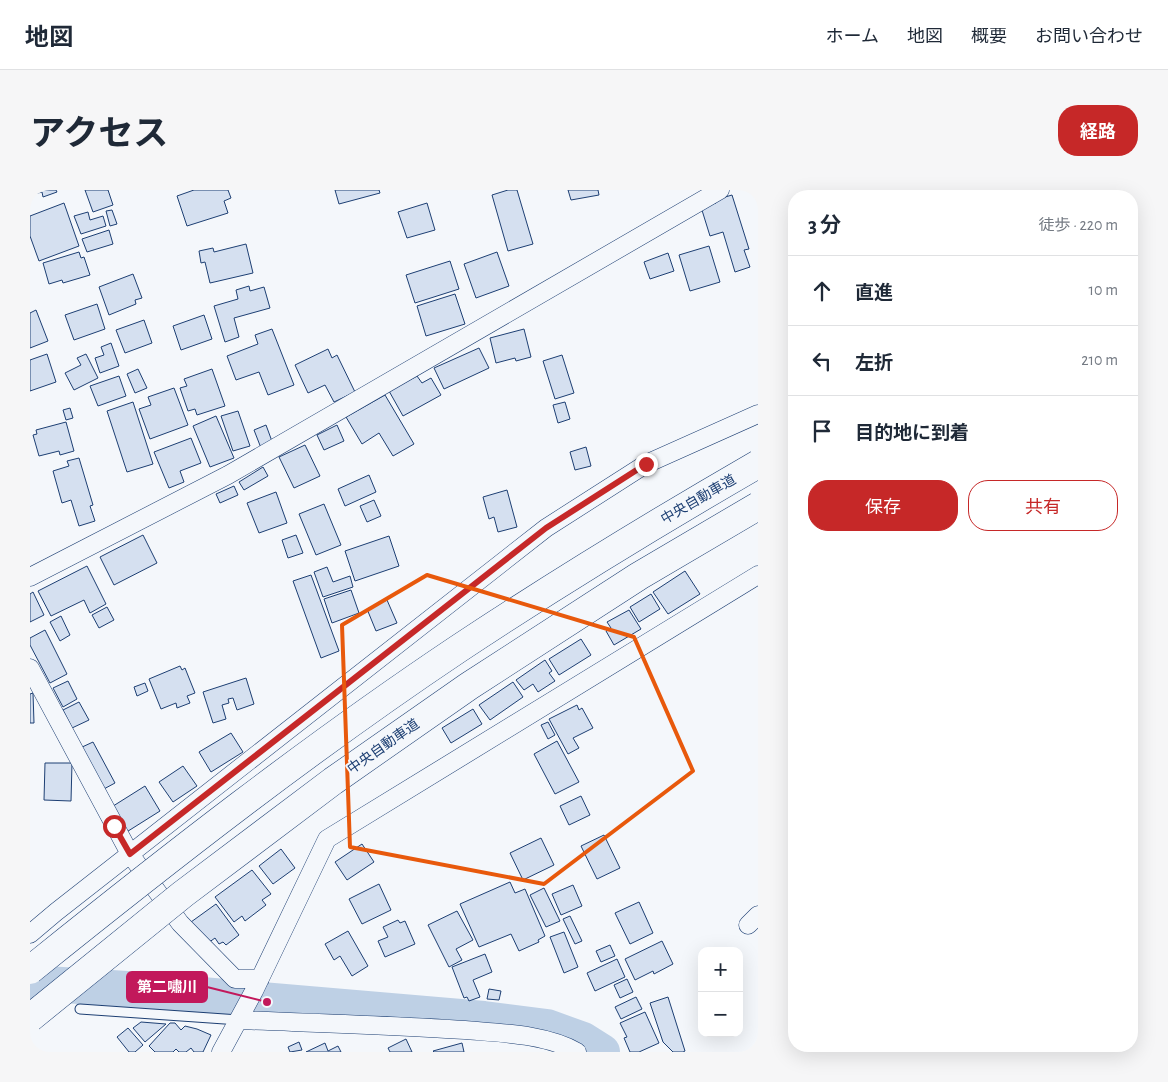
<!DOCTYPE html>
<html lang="ja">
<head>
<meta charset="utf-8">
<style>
	:root { --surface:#fff; --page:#f6f6f7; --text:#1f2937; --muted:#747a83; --line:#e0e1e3; --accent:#c62828 }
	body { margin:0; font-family:"Alegreya Sans","Noto Sans JP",sans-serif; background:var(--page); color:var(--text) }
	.controls { position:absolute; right:15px; bottom:15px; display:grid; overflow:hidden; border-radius:10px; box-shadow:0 5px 20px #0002 }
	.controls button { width:45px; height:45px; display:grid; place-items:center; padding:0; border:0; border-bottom:1px solid var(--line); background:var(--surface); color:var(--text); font:25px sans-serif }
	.stop { position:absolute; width:15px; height:15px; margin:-11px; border:4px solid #c62828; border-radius:50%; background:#fff }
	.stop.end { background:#c62828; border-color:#fff; box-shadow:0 1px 5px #0008 }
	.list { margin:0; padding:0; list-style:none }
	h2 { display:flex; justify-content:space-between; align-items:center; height:65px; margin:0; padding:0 20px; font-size:21px }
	h2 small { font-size:16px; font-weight:400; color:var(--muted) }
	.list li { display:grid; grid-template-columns:32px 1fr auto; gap:15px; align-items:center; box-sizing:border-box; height:70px; padding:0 20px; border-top:1px solid var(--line) }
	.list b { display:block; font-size:19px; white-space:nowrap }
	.list em { font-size:16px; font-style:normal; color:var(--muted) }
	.actions { display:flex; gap:10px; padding:15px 20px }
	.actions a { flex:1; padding:11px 0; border:1px solid var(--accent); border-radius:20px; text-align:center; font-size:18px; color:var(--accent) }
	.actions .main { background:var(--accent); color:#fff }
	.icon { flex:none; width:28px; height:28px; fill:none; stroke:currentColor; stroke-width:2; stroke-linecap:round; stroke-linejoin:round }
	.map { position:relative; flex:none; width:728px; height:862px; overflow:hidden; border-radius:20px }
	header { display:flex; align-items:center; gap:30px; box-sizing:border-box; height:70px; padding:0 25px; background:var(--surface); border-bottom:1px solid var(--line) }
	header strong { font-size:24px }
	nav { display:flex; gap:28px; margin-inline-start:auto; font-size:18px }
	.intro { display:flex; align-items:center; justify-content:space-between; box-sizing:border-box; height:120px; padding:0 30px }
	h1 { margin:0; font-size:35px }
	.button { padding:12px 22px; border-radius:20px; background:var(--accent); color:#fff; font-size:18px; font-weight:700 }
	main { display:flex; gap:30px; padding:0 30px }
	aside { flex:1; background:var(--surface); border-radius:20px; box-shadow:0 5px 20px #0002 }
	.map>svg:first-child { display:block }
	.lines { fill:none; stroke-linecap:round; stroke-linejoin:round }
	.river { stroke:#bed0e5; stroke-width:36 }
	.building { fill:#d5e0f0; stroke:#1d3f73 }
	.service-casing { stroke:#1d3f73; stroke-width:11 }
	.minor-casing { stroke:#1d3f73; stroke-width:19 }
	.service { stroke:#f4f7fb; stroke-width:9 }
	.minor { stroke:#f4f7fb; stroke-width:18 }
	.motorway-bridge-casing { stroke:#1d3f73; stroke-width:29; stroke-linecap:butt }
	.motorway-bridge { stroke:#f4f7fb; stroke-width:28 }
	.route { stroke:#c62828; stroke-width:6 }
	.marked { fill:none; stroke:#e8590c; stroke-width:4; stroke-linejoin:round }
	.labels { text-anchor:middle; stroke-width:4; stroke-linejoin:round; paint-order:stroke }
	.street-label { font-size:14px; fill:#1d3f73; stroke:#f4f7fb }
	.leader { fill:none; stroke:#c2185b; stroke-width:2 }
	.callout-dot { fill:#c2185b; stroke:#f4f7fb; stroke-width:2 }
	.callout { fill:#c2185b; stroke:#c2185b; stroke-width:2 }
	.callout-label { font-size:15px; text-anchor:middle; font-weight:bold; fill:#fff }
</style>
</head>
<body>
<header>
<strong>地図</strong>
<nav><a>ホーム</a><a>地図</a><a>概要</a><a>お問い合わせ</a></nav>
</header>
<div class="intro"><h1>アクセス</h1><a class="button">経路</a></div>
<main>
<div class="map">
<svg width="728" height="862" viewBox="0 0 728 862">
	<rect width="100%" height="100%" fill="#f4f7fb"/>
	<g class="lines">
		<!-- river -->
		<path class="river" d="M0,793L113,800L454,829L517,837L553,850L572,862"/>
	</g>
	<!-- building -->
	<path class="building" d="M0,0H26L27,2L13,7L12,2L4,4L3,1L0,2Z
		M55,0H78L83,15L63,22Z
		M164,0H198L201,8L194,11L198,23L157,36L147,6Z
		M305,0H349L350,3L309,14Z
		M478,0H487L503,54L478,61L462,5Z
		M538,0H568L569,5L541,10Z
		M702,5L719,59L714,60L720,77L705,82L693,42L680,46L671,17L686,13L685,10Z
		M34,13L49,56L9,71L0,46V26Z
		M397,13L405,40L377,48L368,22Z
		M82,20L87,34L80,36L76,21Z
		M58,22L60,30L73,26L76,36L51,44L44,26Z
		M79,40L83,54L57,62L52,49Z
		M216,54L223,83L180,93L175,72L171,73L169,61L183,58L184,62Z
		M679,56L690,92L660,101L649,65Z
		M49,62L51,68L54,67L60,85L33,93L32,90L19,94L13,73Z
		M467,62L479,96L446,108L434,74Z
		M638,63L644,81L620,89L614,72Z
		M420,71L429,99L385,113L376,85Z
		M103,84L112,108L105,110L106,114L79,125L69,97Z
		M219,96L220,101L234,97L240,118L204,128L209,147L195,152L184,116L208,109L206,100Z
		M425,104L435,134L396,146L387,116Z
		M67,114L75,139L44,150L35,125Z
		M6,120L18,151L0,158V123Z
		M174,125L182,149L151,160L143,136Z
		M114,130L122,153L95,163L86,140Z
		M242,139L264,195L238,205L229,182L206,190L197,166L228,154L225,145Z
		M494,139L501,167L486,171L485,168L466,173L460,148Z
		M81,153L89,176L70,183L65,168L74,165L71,157Z
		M449,158L459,178L414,199L404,178Z
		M298,159L302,168L307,165L325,202L304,212L295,195L278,203L265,175Z
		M17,164L26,192L0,201V170Z
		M56,164L68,188L44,200L35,183L51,175L47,168Z
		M532,165L544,203L525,209L513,171Z
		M108,179L117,198L105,203L97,184Z
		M182,179L195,216L167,225L165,219L158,221L150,198L157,196L154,189Z
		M89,186L96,206L68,216L60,196Z
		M387,186L392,193L401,188L411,205L373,226L359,201Z
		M144,198L158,235L120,249L109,219L121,215L118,207Z
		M355,205L384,254L363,266L349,243L332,254L316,227Z
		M103,212L123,274L97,282L77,221Z
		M535,212L540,229L528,233L523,215Z
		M40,218L43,228L36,230L33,220Z
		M208,221L220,256L203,261L191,226Z
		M186,226L204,268L180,277L163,236Z
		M36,232L44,261L30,265L29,261L9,266L3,245L7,244L6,240Z
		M236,235L243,254L231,258L224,240Z
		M307,235L314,251L294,260L287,245Z
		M161,248L171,273L150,281L154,292L139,298L124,262Z
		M275,255L290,286L264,298L249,267Z
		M556,257L561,276L545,280L540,262Z
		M49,268L63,315L60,316L65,331L49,336L41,310L32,313L23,281L39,276L37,271Z
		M233,277L238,286L214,300L209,292Z
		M339,285L346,302L315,316L308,299Z
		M204,296L208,305L190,313L186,304Z
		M477,300L487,337L468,342L464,327L459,329L453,307Z
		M246,302L257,333L229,343L217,313Z
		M344,310L351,326L337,332L330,316Z
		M294,314L311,355L286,365L269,324Z
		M113,345L127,373L84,395L70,367Z
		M266,345L273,363L258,368L252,350Z
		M359,346L369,376L325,391L315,361Z
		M57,376L76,414L60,423L54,410L21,426L8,401Z
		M297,377L303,392L320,386L323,397L293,407L284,382Z
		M655,381L670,404L638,424L623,402Z
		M281,385L309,461L291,468L263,391Z
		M321,400L329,423L302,433L294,409Z
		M3,402L14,425L0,432V404Z
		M621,404L630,419L609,432L600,417Z
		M357,410L367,433L346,441L337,419Z
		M77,417L84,430L69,438L62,425Z
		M599,420L611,439L584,455L576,441L581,438L577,432Z
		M31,426L40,445L30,451L20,432Z
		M15,440L37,484L20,493L0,455V448Z
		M551,449L561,465L529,485L519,469Z
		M515,470L522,481L519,483L525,491L508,502L503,494L494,500L486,490Z
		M150,476L152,480L155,478L165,503L157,506L160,513L147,518L146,513L131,519L119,489Z
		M216,488L224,514L207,520L203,508L198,509L199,513L192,515L196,529L183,533L173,502Z
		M38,491L47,509L33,517L23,498Z
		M483,492L493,507L460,530L449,515Z
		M115,493L118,501L107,506L104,497Z
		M3,503L4,533H0V504Z
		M49,512L59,530L42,538L33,520Z
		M547,515L549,520L552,518L563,538L543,548L549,558L538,564L519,529Z
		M443,519L452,534L421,553L412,538Z
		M518,532L525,545L518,549L511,535Z
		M201,543L213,562L181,582L169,562Z
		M527,551L549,592L525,604L504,564Z
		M63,552L85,593L72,600L50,558Z
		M15,573H42L41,611L14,610Z
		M153,576L167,596L143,612L129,592Z
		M115,596L130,621L95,643L80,618Z
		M551,606L560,625L539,635L530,616Z
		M574,645L590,678L567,689L551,656Z
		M511,648L524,675L493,690L480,663Z
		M332,654L344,672L317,690L305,672Z
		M251,659L265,678L243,694L229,676Z
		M222,680L241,704L232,710L236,715L215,731L212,726L204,732L185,707Z
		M480,692L485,703L495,699L515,746L508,750L509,752L489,761L481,744L449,757L430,714Z
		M349,694L361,720L332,734L319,709Z
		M543,695L552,716L531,725L522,704Z
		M514,698L530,731L516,737L500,705Z
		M609,712L623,743L600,754L585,723Z
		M186,714L209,745L196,755L193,752L189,754L185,748L178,753L161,732Z
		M427,721L443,750L426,759L432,770L419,777L398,735Z
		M540,726L552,751L545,754L533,729Z
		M368,730L370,733L375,731L385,754L355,767L348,751L358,747L353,737Z
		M318,741L338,776L322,786L310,766L304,770L295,754Z
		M534,742L548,777L534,783L520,747Z
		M632,751L643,774L624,784L623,781L605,790L595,769Z
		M580,755L585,766L571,772L566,761Z
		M455,764L462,782L443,790L450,807L439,811L437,807L434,808L422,777Z
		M587,769L595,787L565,801L557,783Z
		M597,789L603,802L590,808L584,795Z
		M459,799L471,801L469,810L457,809Z
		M606,807L612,819L591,829L585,817Z
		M638,807L655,861L653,862H643L633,852L620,813Z
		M615,822L629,853L609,862H600L594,848L597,847L590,833Z
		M111,832L136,834L115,852L103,838Z
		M140,833H145L151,840L155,836L167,839L181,845L173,862H164L161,858L156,862H149L146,859L143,862H125L119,856Z
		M98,838L113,855L105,862H99L87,847Z
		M376,849L382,862H360L358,858Z
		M269,852L272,860L260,862L258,857Z
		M295,853L298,861L308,856L311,862H276Z
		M432,853L434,862H404L403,861Z"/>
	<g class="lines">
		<defs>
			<path id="service" d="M50,819L209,830"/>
			<path id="minor" d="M0,387L198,285L690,0
				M0,478L100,664L150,733L205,789H230
				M718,735L728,725
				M0,744L26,722L516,338L616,274L728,224
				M209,830C284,833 360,835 435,840C470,843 516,844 547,862
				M191,862L224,801L297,649L728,385"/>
		</defs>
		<!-- service casing -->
		<use href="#service" class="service-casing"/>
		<!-- minor casing -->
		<use href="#minor" class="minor-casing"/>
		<!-- service -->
		<use href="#service" class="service"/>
		<!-- minor -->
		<use href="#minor" class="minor"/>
		<defs>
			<path id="motorway-bridge" d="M0,780C139,668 280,558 428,459C526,394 626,333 728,274
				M0,828L153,704L303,591L439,496L609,386L728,316"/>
		</defs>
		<!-- motorway-bridge casing -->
		<use href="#motorway-bridge" class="motorway-bridge-casing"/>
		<!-- motorway-bridge -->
		<use href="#motorway-bridge" class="motorway-bridge"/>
	</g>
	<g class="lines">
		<!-- route -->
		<path class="route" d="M84,636L100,664L516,338L616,274"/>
	</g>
	<!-- marked area -->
	<path class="marked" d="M397,385L604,447L663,581L514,694L320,657L312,435Z"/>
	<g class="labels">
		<!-- street labels -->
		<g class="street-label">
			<text transform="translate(668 309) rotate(-30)" y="5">中央自動車道</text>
			<text transform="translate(353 556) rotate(-35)" y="5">中央自動車道</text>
		</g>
	</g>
	<!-- callouts -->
	<path class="leader" d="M237 812L177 797"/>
	<circle class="callout-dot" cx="237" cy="812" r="5"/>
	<rect class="callout" x="97" y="782" width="80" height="30" rx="5"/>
	<g class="callout-label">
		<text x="137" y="802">第二嘯川</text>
	</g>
</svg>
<div class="controls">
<button>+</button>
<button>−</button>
</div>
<div class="stop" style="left:84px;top:636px"></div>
<div class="stop end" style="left:616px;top:274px"></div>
</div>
<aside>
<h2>3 分<small>徒歩 · 220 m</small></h2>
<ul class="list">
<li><svg class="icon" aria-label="ahead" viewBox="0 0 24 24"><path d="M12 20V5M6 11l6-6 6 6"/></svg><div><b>直進</b></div><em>10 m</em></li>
<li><svg class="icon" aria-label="left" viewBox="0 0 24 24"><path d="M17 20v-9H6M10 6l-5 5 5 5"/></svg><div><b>左折</b></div><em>210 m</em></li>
<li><svg class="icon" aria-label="arrive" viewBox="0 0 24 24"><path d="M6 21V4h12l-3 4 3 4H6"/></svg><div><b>目的地に到着</b></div></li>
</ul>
<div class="actions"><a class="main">保存</a><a>共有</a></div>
</aside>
</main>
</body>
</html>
